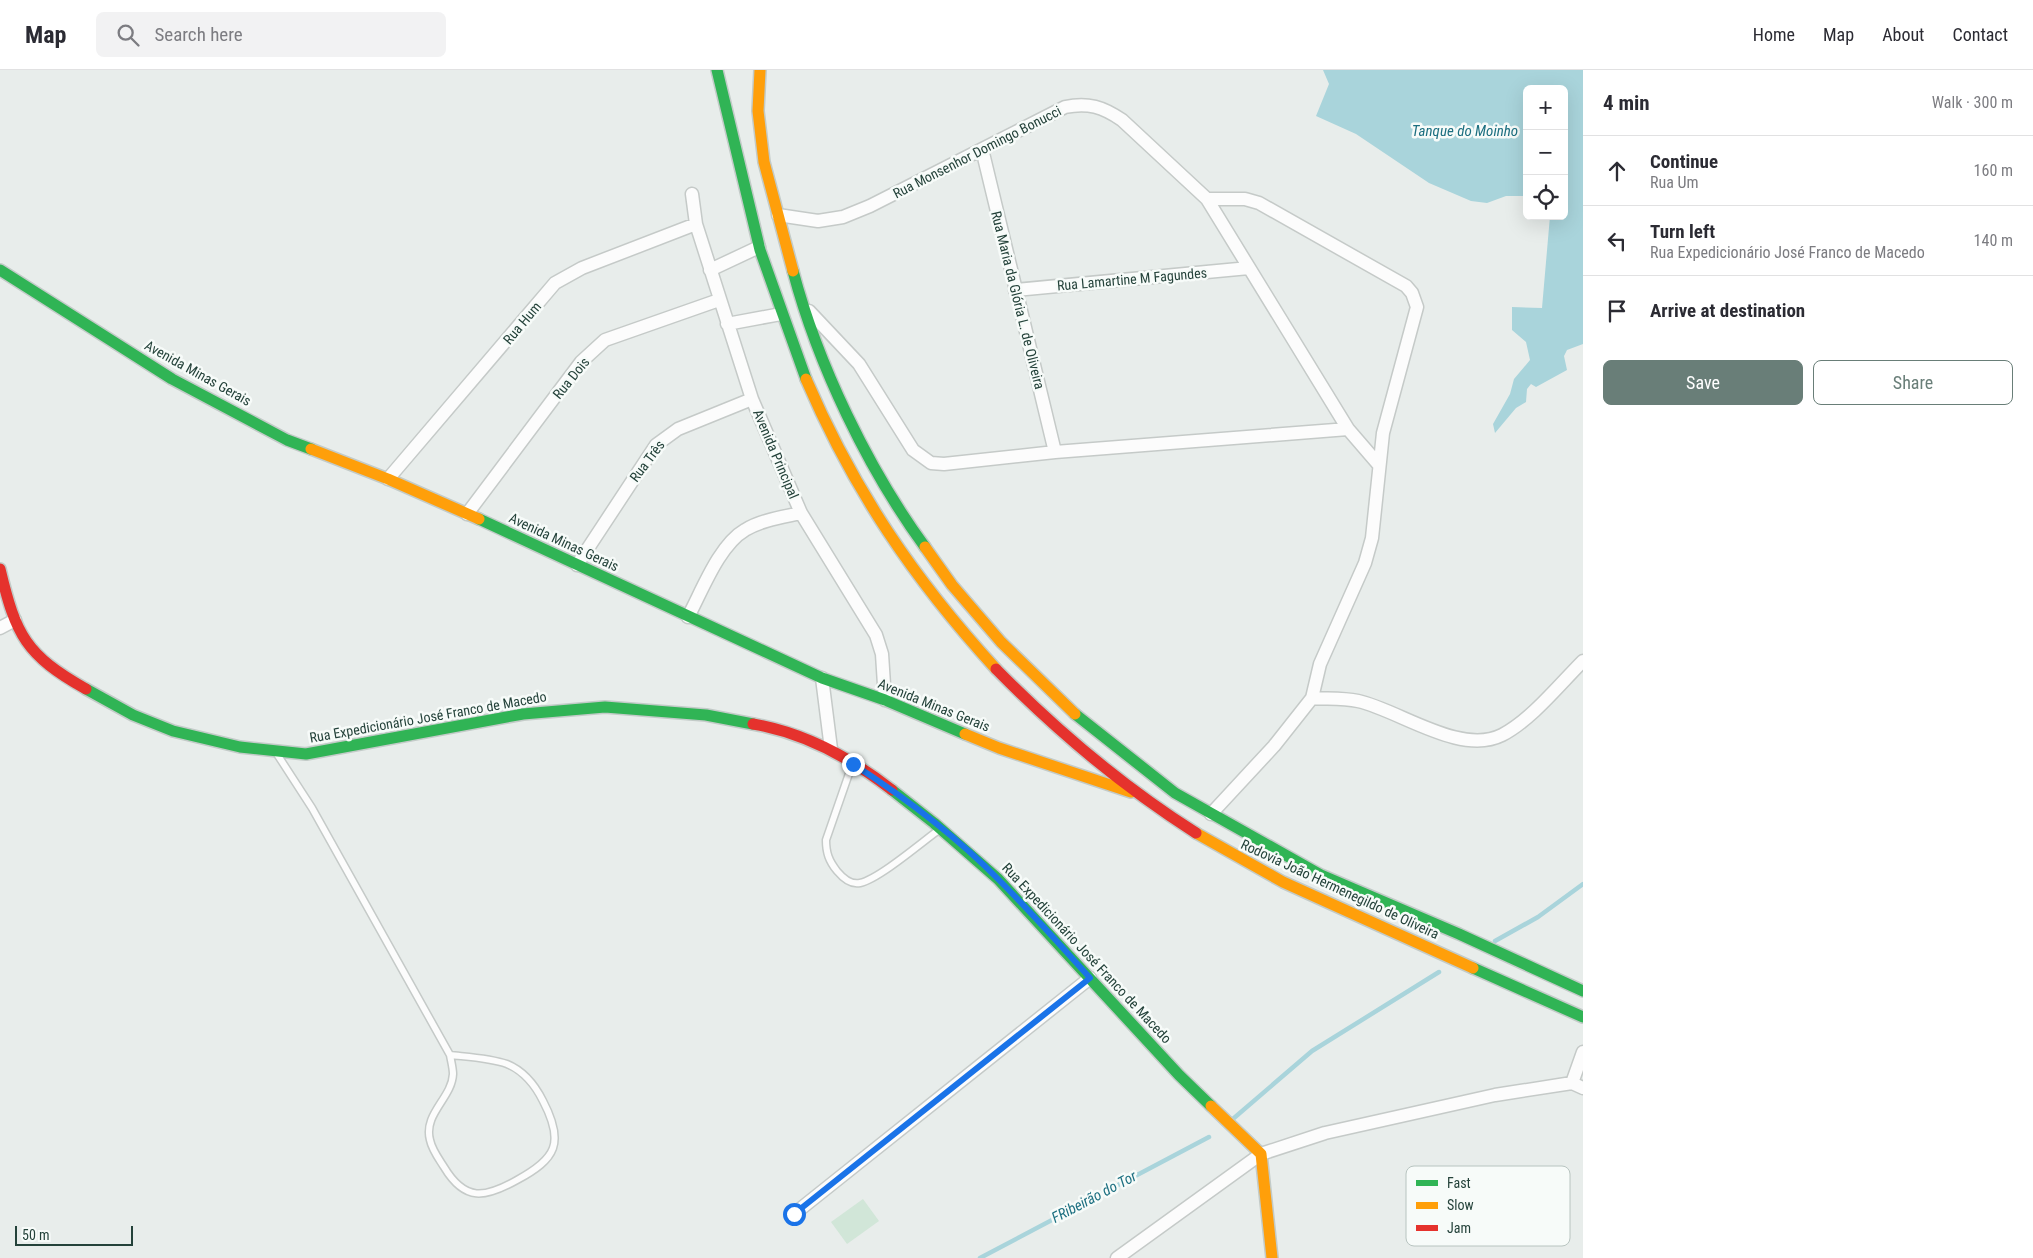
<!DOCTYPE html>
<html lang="en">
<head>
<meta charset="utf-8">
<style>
	:root { --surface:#fff; --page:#f2f2f3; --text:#2b2b33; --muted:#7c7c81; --line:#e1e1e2; --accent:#697e78 }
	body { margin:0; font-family:"Roboto Condensed",sans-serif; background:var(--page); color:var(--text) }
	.controls { position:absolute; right:15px; top:15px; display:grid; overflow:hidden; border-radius:8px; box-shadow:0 5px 20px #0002 }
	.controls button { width:45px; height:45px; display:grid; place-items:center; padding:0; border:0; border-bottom:1px solid var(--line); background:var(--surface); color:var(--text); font:25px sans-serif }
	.scale { position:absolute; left:15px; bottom:12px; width:118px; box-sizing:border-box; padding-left:5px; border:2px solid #24423a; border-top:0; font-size:14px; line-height:18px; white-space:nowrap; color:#24423a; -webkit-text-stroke:4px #f7fbf9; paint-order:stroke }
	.stop { position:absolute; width:15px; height:15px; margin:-11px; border:4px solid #1a73e8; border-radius:50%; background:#fff }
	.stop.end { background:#1a73e8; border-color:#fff; box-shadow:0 1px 5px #0008 }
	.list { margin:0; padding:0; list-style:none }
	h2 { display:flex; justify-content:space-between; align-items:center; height:65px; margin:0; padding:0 20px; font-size:21px }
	h2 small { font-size:16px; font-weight:400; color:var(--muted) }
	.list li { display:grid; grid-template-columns:32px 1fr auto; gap:15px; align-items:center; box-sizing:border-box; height:70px; padding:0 20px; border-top:1px solid var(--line) }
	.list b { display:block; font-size:19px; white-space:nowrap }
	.list p { margin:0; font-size:16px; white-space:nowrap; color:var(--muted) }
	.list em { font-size:16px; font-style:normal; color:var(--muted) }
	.actions { display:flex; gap:10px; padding:15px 20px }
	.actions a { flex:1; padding:11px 0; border:1px solid var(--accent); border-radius:8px; text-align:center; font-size:18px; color:var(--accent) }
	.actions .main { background:var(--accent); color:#fff }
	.icon { flex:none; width:28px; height:28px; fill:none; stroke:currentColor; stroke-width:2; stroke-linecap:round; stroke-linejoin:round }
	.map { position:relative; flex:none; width:1583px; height:1188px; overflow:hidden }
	header { display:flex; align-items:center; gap:30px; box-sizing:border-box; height:70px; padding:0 25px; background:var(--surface); border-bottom:1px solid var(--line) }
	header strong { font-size:24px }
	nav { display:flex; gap:28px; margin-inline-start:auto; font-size:18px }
	.search { width:350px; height:45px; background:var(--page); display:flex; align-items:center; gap:12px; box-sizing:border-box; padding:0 18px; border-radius:8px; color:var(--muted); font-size:19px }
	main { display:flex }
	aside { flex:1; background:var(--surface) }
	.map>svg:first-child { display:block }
	.green { fill:#d1e6d8 }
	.water { fill:#a9d4db }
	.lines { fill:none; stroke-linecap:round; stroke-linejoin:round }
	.stream { stroke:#a9d4db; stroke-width:4.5 }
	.lane-casing { stroke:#c5cac8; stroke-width:9 }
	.street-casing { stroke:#c5cac8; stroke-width:15 }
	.fast-casing { stroke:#c3cbc8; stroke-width:14 }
	.slow-casing { stroke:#c3cbc8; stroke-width:14 }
	.jam-casing { stroke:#c3cbc8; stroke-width:14 }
	.lane { stroke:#fcfcfc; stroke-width:6 }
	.street { stroke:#fcfcfc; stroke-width:12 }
	.fast { stroke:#30b455; stroke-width:11 }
	.slow { stroke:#ff9f0a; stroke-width:11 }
	.jam { stroke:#e5322d; stroke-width:11 }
	.route { stroke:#1a73e8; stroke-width:6 }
	.labels { text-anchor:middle; stroke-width:5; stroke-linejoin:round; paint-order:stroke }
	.street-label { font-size:14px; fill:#24423a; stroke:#f7fbf9 }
	.water-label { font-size:15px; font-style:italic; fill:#1c6f80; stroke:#f7fbf9 }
	.key { fill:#f7fbf9; stroke:#b8c4c0; stroke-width:1 }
	.key-label { font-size:14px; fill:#24423a }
</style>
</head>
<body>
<header>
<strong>Map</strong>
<div class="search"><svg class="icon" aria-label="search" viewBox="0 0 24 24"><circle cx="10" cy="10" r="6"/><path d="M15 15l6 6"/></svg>Search here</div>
<nav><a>Home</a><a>Map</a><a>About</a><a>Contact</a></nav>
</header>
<main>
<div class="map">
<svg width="1583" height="1188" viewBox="0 0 1583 1188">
	<rect width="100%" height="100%" fill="#e8edeb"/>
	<!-- green -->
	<path class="green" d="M863,1129L879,1151L847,1174L831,1152Z"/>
	<!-- water -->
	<path class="water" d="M1323,0H1583V274L1567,280L1564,286L1567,300L1536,317L1531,314L1527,319L1526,332L1516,338L1495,363L1493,354L1510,324L1514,309L1530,290L1526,272L1512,260V237L1542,238L1550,146H1564V19H1527V126H1506L1487,133L1471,131L1429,113L1356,64L1316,46L1329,14Z"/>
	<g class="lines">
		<!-- stream -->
		<path class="stream" d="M1495,871L1538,847L1583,814
			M1234,1048L1312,981L1439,902
			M980,1188L1209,1067"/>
		<defs>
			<path id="lane" d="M277,684L312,738L450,985C451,991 453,998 453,1004C452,1028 423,1044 430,1070C432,1080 439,1089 444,1097C465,1132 485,1128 517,1110C556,1089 565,1073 543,1031C535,1015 524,1001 507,994C490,988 468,987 450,985
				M852,695L826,770C826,783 829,791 837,801C842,807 851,815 860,813C879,809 922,772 940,759"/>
			<path id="street" d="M982,79L1055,382
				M692,124L696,154L752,329L801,443L876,565L882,584L885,630
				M1207,129H1245L1259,133L1406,216L1412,223L1417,237L1383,363L1372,468L1365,493L1320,594L1312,628L1274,676L1211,744
				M778,145L818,151L843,147L870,136L1065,37C1088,32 1103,37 1122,50L1207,129L1348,359L1379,395
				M710,200L759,177
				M1015,220L1249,198
				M809,241L859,294L913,380L931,393L944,394L1055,382L1348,359
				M727,254L781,244
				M388,409L555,213L582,198L696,154
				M467,444L581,292L605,270L719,230
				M577,495L656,375L678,359L752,329
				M688,547C702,521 719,475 745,460C761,450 783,447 801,443
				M0,558L15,550
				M822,608L831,679
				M1312,628C1327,629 1343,628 1358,631C1399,640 1460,686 1502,665C1531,650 1559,615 1583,591
				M1572,1013L1583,982
				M794,1144L1090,908
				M1117,1188L1261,1084L1325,1063L1495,1025L1572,1013L1583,1018"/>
			<path id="fast" d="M717,0L760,180L806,309
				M0,200L172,309L287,370L311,379
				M793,201C818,295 868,399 925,477
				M479,449L822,608L885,630L965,664
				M86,619L133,645L173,661L240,677L306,684L523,644L605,637L706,645L753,654
				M1075,644L1175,723L1321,805L1459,864L1583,921
				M892,720L934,753L998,809L1179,1005L1211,1036
				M1473,898L1583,947"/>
			<path id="slow" d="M760,0L758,41L764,92L793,201
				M806,309C854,421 914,509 996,599
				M311,379L388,409L479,449
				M925,477L952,515L1001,572L1075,644
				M965,664L999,678L1131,722
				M1196,763L1283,812L1473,898
				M1211,1036L1261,1084L1272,1188"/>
			<path id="jam" d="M0,499C16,566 26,585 86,619
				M996,599C1057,661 1122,716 1196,763
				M753,654C805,663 851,688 892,720"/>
		</defs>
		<!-- lane casing -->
		<use href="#lane" class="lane-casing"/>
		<!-- street casing -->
		<use href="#street" class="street-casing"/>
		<!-- fast casing -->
		<use href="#fast" class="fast-casing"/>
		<!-- slow casing -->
		<use href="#slow" class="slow-casing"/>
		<!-- jam casing -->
		<use href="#jam" class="jam-casing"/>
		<!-- lane -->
		<use href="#lane" class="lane"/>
		<!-- street -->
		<use href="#street" class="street"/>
		<!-- fast -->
		<use href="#fast" class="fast"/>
		<!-- slow -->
		<use href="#slow" class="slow"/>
		<!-- jam -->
		<use href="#jam" class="jam"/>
	</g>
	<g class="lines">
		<!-- route -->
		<path class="route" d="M794,1144L1090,908C1060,875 1031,842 999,810C956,766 904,727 853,694"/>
	</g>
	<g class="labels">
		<!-- street labels -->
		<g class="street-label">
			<text transform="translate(977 82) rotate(-27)" y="5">Rua Monsenhor Domingo Bonucci</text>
			<text transform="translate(1132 209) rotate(-5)" y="5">Rua Lamartine M Fagundes</text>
			<text transform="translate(1018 230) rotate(76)" y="5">Rua Maria da Glória L. de Oliveira</text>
			<text transform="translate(522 253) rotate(-50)" y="5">Rua Hum</text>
			<text transform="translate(198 303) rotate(29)" y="5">Avenida Minas Gerais</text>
			<text transform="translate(571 308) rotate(-51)" y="5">Rua Dois</text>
			<text transform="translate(776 384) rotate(67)" y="5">Avenida Principal</text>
			<text transform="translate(647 391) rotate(-53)" y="5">Rua Três</text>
			<text transform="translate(564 472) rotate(25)" y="5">Avenida Minas Gerais</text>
			<text transform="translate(934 635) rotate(22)" y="5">Avenida Minas Gerais</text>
			<text transform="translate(428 647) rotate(-10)" y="5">Rua Expedicionário José Franco de Macedo</text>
			<text transform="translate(1340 819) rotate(25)" y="5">Rodovia João Hermenegildo de Oliveira</text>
			<text transform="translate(1087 883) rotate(47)" y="5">Rua Expedicionário José Franco de Macedo</text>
		</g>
		<!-- water labels -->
		<g class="water-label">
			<text x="1465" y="66">Tanque do Moinho</text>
			<text transform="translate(1094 1127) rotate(-28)" y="5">FRibeirão do Tor</text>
		</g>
	</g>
	<!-- legend -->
	<rect x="1406" y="1096" width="164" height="80" rx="8" class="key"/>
	<rect x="1416" y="1110" width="22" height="6" fill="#30b455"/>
	<rect x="1416" y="1132" width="22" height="7" fill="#ff9f0a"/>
	<rect x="1416" y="1155" width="22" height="6" fill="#e5322d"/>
	<g class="key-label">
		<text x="1447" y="1118">Fast</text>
		<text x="1447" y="1140">Slow</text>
		<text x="1447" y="1163">Jam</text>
	</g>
</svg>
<div class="controls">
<button>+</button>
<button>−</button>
<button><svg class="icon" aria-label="locate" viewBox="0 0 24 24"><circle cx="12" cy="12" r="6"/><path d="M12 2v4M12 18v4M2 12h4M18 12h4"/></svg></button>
</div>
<div class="scale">50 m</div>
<div class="stop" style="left:794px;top:1144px"></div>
<div class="stop end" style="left:853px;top:694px"></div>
</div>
<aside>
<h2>4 min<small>Walk · 300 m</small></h2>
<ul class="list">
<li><svg class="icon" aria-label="ahead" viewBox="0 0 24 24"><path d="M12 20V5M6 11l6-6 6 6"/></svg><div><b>Continue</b><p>Rua Um</p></div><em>160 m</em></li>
<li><svg class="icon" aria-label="left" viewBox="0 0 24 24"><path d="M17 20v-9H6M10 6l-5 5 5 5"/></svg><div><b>Turn left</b><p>Rua Expedicionário José Franco de Macedo</p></div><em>140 m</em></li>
<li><svg class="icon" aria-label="arrive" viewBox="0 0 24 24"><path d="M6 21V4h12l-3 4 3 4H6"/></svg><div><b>Arrive at destination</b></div></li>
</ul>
<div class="actions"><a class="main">Save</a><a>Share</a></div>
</aside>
</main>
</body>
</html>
